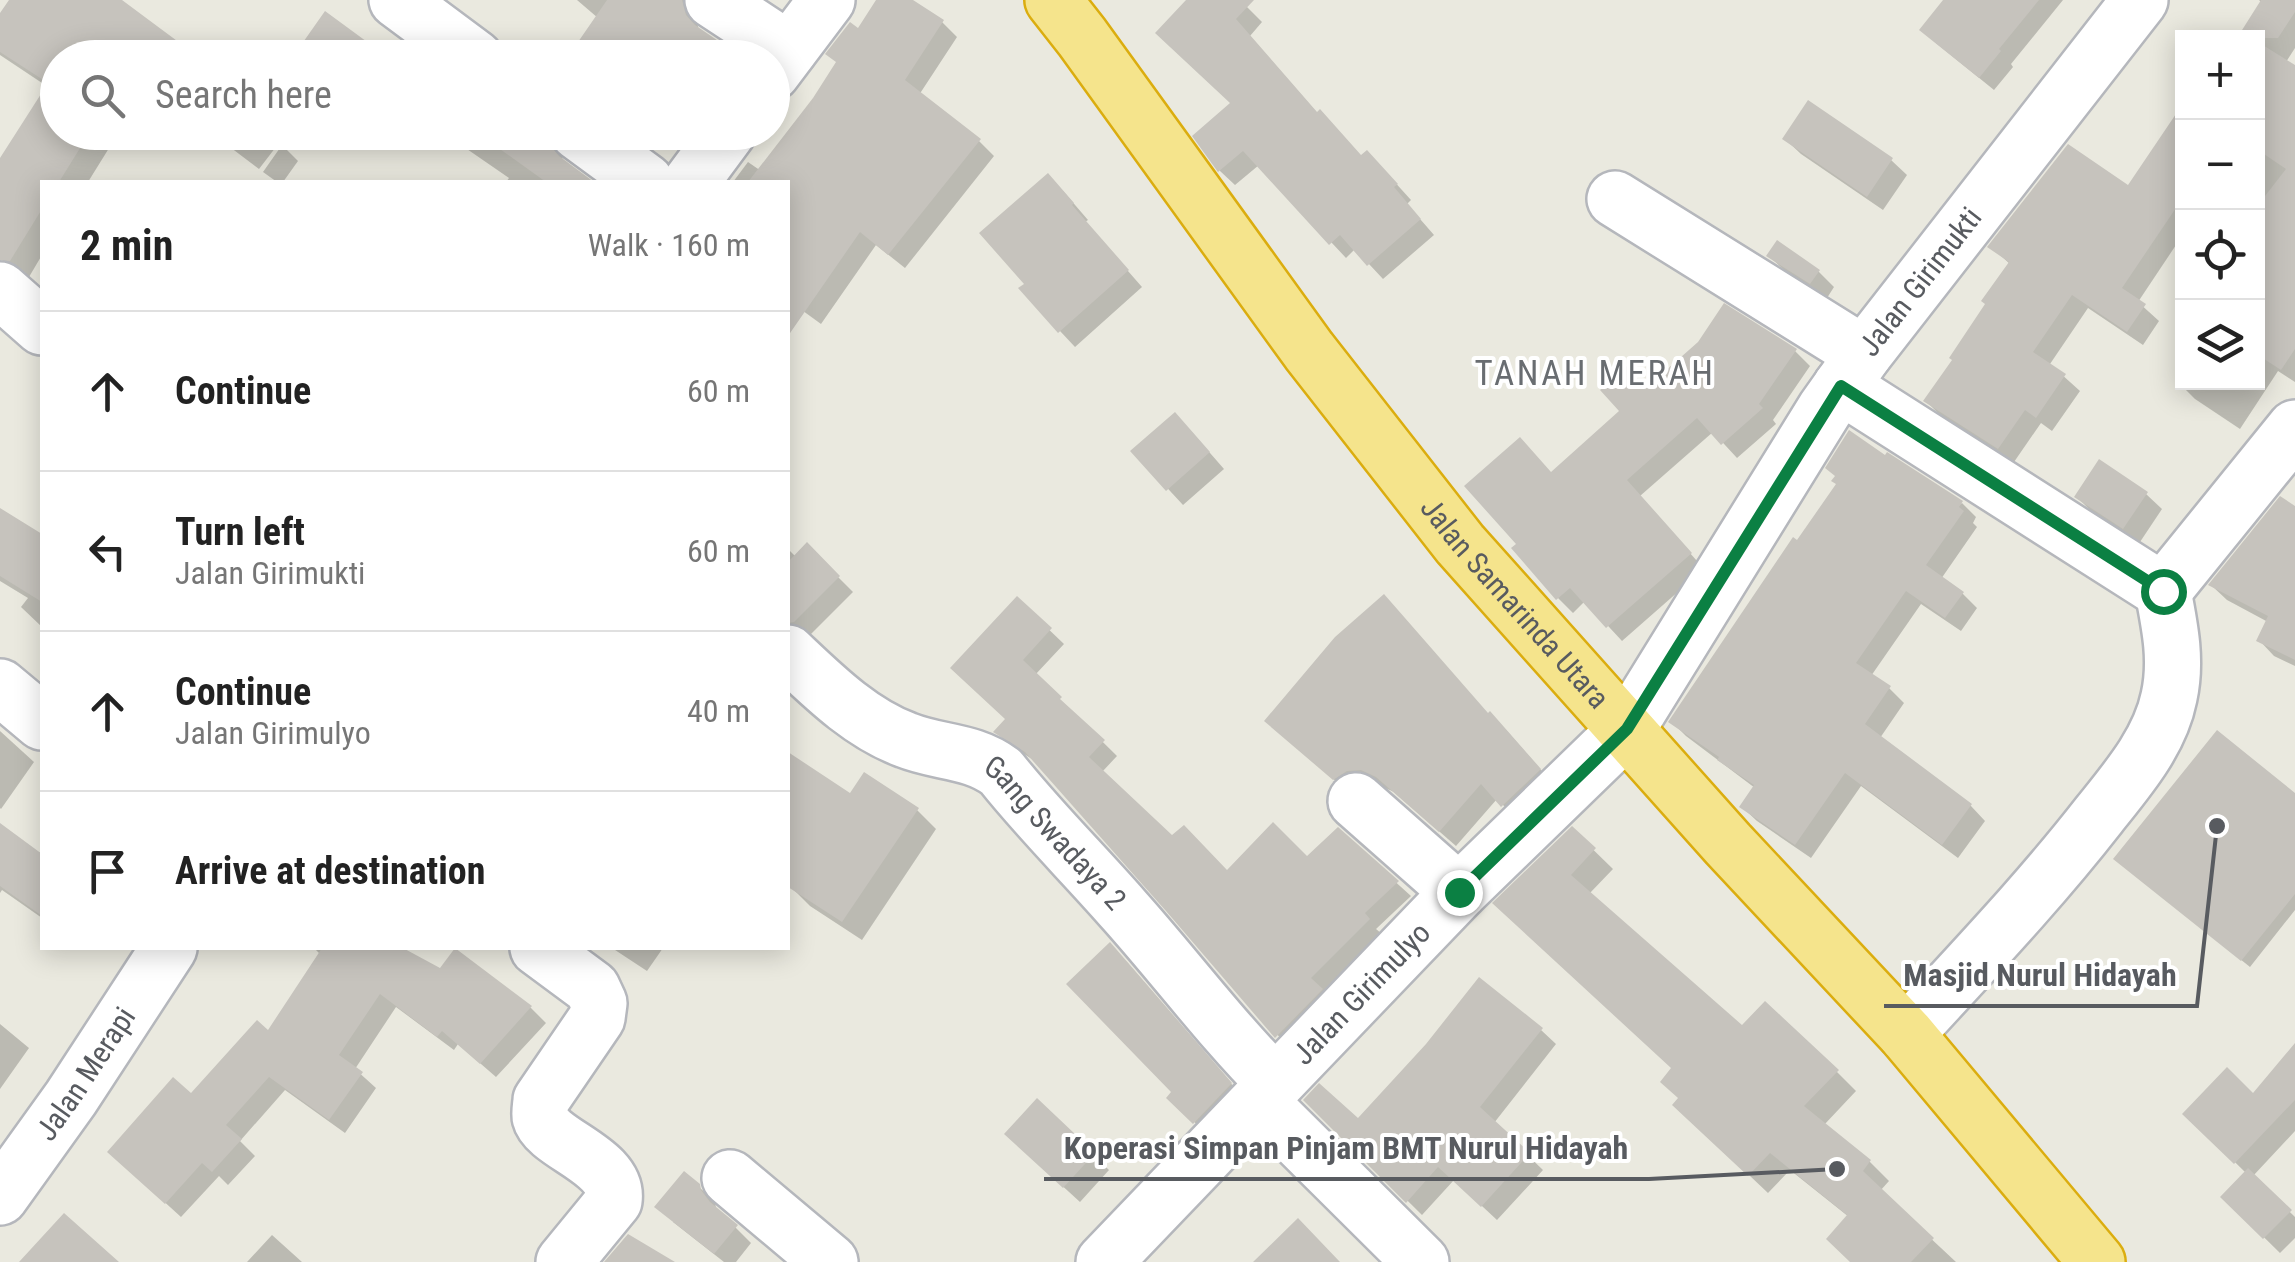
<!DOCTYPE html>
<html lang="en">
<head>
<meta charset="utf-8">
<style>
	:root { --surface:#fff; --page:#f2f2f2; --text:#222; --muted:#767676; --line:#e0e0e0 }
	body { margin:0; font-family:"Roboto Condensed",sans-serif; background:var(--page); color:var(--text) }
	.controls { position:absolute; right:30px; top:30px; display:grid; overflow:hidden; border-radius:0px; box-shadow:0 5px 25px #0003 }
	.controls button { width:90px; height:90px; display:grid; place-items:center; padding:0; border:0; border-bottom:2px solid var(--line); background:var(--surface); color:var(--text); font:50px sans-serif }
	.stop { position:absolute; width:30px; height:30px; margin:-22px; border:8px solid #0b8043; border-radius:50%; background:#fff }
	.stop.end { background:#0b8043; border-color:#fff; box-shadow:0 2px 10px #0008 }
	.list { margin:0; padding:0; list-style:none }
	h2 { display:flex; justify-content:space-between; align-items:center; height:130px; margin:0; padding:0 40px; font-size:42px }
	h2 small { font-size:32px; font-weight:400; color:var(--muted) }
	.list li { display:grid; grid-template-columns:65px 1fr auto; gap:30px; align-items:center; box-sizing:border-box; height:160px; padding:0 40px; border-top:2px solid var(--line) }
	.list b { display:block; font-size:38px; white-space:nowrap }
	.list p { margin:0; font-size:32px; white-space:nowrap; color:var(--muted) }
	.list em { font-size:32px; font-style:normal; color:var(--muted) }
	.icon { flex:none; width:55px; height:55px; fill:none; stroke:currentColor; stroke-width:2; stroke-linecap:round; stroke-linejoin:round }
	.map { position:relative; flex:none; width:2295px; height:1262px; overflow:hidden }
	.search { position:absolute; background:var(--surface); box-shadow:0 5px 25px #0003; left:40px; top:40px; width:750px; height:110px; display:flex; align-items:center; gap:25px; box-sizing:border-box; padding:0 35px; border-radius:55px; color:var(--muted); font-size:38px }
	.panel { position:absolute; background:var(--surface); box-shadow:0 5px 25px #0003; left:40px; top:180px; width:750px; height:770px; border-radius:0px }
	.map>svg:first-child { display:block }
	.shadow { fill:#0003 }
	.building { fill:#c6c3bd }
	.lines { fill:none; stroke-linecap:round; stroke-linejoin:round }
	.minor-casing { stroke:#b5b7bc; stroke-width:60 }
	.highway-casing { stroke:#dbad0f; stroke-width:60 }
	.minor { stroke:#fff; stroke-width:55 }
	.highway { stroke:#f5e48c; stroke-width:55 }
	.route { stroke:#0b8043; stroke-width:12 }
	.labels { text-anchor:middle; stroke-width:8; stroke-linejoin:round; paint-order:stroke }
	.street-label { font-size:30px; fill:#585b60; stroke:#fff }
	.quarter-label { font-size:35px; letter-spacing:2.5px; fill:#696d71; stroke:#fff }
	.leader { fill:none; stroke:#585b60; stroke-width:4 }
	.callout-dot { fill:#585b60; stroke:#fff; stroke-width:4 }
	.callout-label { font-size:32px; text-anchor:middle; font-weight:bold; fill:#585b60; stroke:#fff; stroke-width:8; stroke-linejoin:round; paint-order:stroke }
</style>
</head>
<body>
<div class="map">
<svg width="2295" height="1262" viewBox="0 0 2295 1262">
	<rect width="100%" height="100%" fill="#eae9df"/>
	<!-- shadow -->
	<path class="shadow" d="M12,0H115L58,58V132H119L88,182H42V255L29,277L0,259V163L48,87L0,55V18Z
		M577,0H692L699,31L736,58H570L598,18Z
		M879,0H908L942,22L957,37L919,95L979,141L994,156L905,268L876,245L821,324L788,300V182H733L748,162L761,171L815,100Z
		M1190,0H1240L1262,22L1250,36L1318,114L1362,158L1382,168L1411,200L1407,204L1434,235L1383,279L1355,249L1346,258L1259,165L1235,185L1220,171L1196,136L1233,103Z
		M1947,0H2063L2011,64L2013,67L1994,90L1936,43Z
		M2259,0H2295V48L2286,62L2295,68V382L2278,371L2240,429L2195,399L2180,384L2182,380V382H2258V270L2261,266L2258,263V38L2262,3Z
		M2170,128L2182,136V236L2138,302L2159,321L2143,345L2088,308L2050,364L2080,391L2052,431L2041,423L2014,462L1941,416L1926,401L1955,361L2010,264L1991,247L2129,189Z
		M210,132H265L279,143L259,169Z
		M565,132L560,145L563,162L590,182H506L509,178L464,147L450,133Z
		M1785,139L1891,160L1907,175L1883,210L1801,154Z
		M282,145L298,161L283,182H277L263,172Z
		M1063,191L1088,220L1085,222L1142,287L1075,347L1060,331Z
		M1769,256L1819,272L1834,287L1827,298L1785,271Z
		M1795,351L1810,366L1773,420L1776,424L1737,458L1713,432L1640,496L1704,569L1622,641L1585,601L1573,613L1558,598L1552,474L1647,391Z
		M1190,430L1224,469L1183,505L1134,452Z
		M2146,494L2162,509L2140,542L2092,512L2077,497Z
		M1962,503L1976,517L1973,523L1977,527L1941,579L1963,594L1977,608L1961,631L1921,604L1871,676L1889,688L1904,703L1880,738L1971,806L1985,821L1958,858L1861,786L1811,858L1757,821L1742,807L1755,788L1686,736L1671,721Z
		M2295,509V666L2274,656L2259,640L2268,622L2227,600L2211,585Z
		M7,515L42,537V627L21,607L28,598L0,581V523Z
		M807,546L853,592L809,636H799L788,625V549L796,557Z
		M1017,599L1064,644L1035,675L1117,756L1102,772L1172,839L1228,873L1307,860L1338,830L1411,896L1376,929L1382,934L1324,993L1335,1004L1291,1050L1038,763L1010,745L996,732L1008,719Z
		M1489,715L1506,730L1555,786L1519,821L1497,799L1456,846L1394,792L1379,785L1351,794L1283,736Z
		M0,731L34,762L1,809L0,808Z
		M788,755L851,796L917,810L936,829L862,940L810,906L791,887L798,876L788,869Z
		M2295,796V910L2250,967L2124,866Z
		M0,826L38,854L41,851L42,853V918L2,890L0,893Z
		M1572,829L1613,869L1589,894L1742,1029L1837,1072L1856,1091L1824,1125L1870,1162L1889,1181L1880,1191L1956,1262H1853L1849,1217L1790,1170L1768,1193L1694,1123L1680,1099L1674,1069L1515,922Z
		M314,948H398L440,971L455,951L531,1008L546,1023L496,1077L458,1044L454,1050L396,1007L355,1069L376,1088L345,1133L285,1090L240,1141L255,1156L228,1185L219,1176L181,1217L126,1167L191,1096L269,1034L320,954Z
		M612,948H663L647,971Z
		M1126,961L1246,1101L1210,1137L1169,1098L1175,1092Z
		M0,1024L29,1048L0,1089Z
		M1541,1030L1556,1044L1494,1123L1543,1170L1497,1220L1454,1180L1422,1215L1306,1100L1358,1121Z
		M2295,1048V1131L2253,1176L2295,1217V1238L2280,1253L2223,1197L2246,1173L2186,1114L2253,1096Z
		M1037,1102L1109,1170L1080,1202L1023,1150Z
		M698,1186L715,1202L716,1208L751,1243L736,1262H724L673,1222Z
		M272,1235L302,1262H247Z"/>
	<!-- building -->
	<path class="building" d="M9,0H122L200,58H58V132H90L59,182H42V209L10,261L0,260V158L48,83L0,52V13Z
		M607,0H682L686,15L695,25L730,49L725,58H567Z
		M876,0H913L944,20L905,80L981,139L888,255L860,232L788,336V182H748L813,98L836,62L825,54L850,22L858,28Z
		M1186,0H1254L1236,19L1317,112L1320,109L1361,155L1367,150L1398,184L1394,187L1421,219L1367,266L1340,235L1329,245L1243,151L1218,172L1192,136L1230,103L1155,33Z
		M1943,0H2039L1999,49L2001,51L1979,78L1919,30Z
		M2261,0H2295V12L2278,38H2237Z
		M325,11L389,58H292Z
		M2258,42L2295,65V349L2281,370L2258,355V205L2286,169L2258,150Z
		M1808,100L1893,158L1867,197L1782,139Z
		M2182,105V199L2122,288L2146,304L2127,332L2072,295L2033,352L2066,374L2036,418L2025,410L1998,449L1923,401L1952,360L1949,358L1985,304L1981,301L2009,262L1987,247L2068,144L2128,185Z
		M476,132H547L550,145L559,156L594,182H546Z
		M1048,173L1074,203L1072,205L1129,270L1058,333L1018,288L1024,284L979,233Z
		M1777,240L1820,270L1810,284L1766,256Z
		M1724,303L1797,349L1759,404L1763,408L1721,445L1697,418L1627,480L1692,553L1606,628L1570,588L1556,600L1511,548L1516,544L1464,486L1520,437L1551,472L1619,411L1600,390L1627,366L1646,388L1698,342Z
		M1175,412L1210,452L1166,491L1130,451Z
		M1849,430L1885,455L1887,452L1963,501L1959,507L1964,511L1926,565L1964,592L1945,618L1906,591L1856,663L1891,686L1865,724L1972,804L1942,845L1845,773L1795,845L1739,807L1754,785L1717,760L1719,757L1668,722L1793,537L1797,540L1836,484L1831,481L1835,476L1825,468Z
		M2099,459L2148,492L2123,529L2074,497Z
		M2280,496L2295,506V660L2256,641L2268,616L2208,585Z
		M0,508L42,534V602L0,576Z
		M807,542L840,576L794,622L788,623V562Z
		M1384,594L1488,713L1490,711L1541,769L1501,807L1481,784L1439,832L1376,777L1361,770L1347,771L1333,780L1264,721L1335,637Z
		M1017,596L1052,628L1023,660L1062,697L1060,699L1105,740L1089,757L1172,835L1184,825L1227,870L1273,822L1307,856L1338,827L1399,881L1365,913L1370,919L1311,978L1323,989L1275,1038L1166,911L1025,752L993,732L1005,719L950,668Z
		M2217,730L2295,793V894L2241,961L2113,859Z
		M788,752L850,793L864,772L919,808L842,922L788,887Z
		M0,823L42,854V916L0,886Z
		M1572,826L1596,848L1571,875L1742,1025L1765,1001L1839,1070L1804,1106L1871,1160L1863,1171L1934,1238L1911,1262H1850L1826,1239L1847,1215L1770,1153L1748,1176L1672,1105L1678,1098L1660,1082L1671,1068L1492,903Z
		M1110,942L1232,1083L1193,1124L1166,1098L1171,1092L1066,984Z
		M322,948H403L440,968L455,948L532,1006L480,1064L442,1031L437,1037L380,994L339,1055L363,1072L329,1120L269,1077L226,1125L242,1139L212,1172L202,1163L165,1204L107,1152L173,1077L191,1093L257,1020L268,1030Z
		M1479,977L1543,1028L1480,1107L1530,1153L1481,1207L1438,1167L1406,1203L1303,1100L1319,1083L1358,1118L1426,1044Z
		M2295,1043V1100L2234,1164L2182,1114L2227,1067L2253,1093Z
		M1037,1098L1095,1153L1063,1188L1004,1134Z
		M2248,1168L2292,1210L2263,1239L2220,1197Z
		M684,1171L700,1184L701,1190L710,1202L738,1225L714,1254L654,1207Z
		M64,1213L119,1262H19Z
		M1298,1218L1340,1262H1253Z
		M628,1234L675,1262H604Z"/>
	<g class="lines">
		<defs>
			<g id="minor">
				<path d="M397,0L475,58"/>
				<path d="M713,0L789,50"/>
				<path d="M772,73L827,0"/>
				<path d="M578,132L646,182"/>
				<path d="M691,182L728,132"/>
				<path d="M1615,199L1864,354"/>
				<path d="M0,290L42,327"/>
				<path d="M1841,386L2163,591L2295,428"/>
				<path id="s1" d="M788,653C823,686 860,723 906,740C938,753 972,750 1001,772C1039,820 1083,863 1124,910C1175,967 1221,1029 1275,1083"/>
				<path d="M0,687L42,722"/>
				<path d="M1356,801L1459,892"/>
				<path d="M538,948L592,988L599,1003L597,1018L541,1100C541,1103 539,1114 540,1117C547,1145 620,1160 614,1201L564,1262"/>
				<path d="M1906,1034C1972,962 2039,892 2099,815C2127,780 2160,742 2169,697C2177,661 2170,627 2163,591"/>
				<path d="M1259,1101L1421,1262"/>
				<path d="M730,1178L830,1262"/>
				<path id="s2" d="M0,1197L71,1098L169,948"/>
				<path id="s3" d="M1104,1262L1459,892L1627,729L1825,409L1864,354L2140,0"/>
			</g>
			<g id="highway">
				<path id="s4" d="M1053,0L1082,37L1309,351L1460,544L1728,844L1906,1034L2097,1262"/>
			</g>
		</defs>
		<!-- minor casing -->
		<use href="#minor" class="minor-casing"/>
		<!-- highway casing -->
		<use href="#highway" class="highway-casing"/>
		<!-- minor -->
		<use href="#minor" class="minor"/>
		<!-- highway -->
		<use href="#highway" class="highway"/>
	</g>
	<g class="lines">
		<!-- route -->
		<path class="route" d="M1459,892L1627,729L1841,386L2163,591"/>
	</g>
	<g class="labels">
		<!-- street labels -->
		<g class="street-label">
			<text dy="10" stroke="none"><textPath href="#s3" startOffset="1282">Jalan Girimukti</textPath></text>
			<text dy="10" stroke="none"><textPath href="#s4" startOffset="760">Jalan Samarinda Utara</textPath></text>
			<text dy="10" stroke="none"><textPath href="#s1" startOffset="330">Gang Swadaya 2</textPath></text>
			<text dy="10" stroke="none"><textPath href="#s3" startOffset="372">Jalan Girimulyo</textPath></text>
			<text dy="10" stroke="none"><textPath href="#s2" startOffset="150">Jalan Merapi</textPath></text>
		</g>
		<!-- quarter labels -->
		<g class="quarter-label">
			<text x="1595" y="385">TANAH MERAH</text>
		</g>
	</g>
	<!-- callouts -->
	<path class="leader" d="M2217 826L2197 1006H1884M1837 1169L1649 1179H1044"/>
	<g class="callout-dot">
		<circle cx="2217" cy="826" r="10"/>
		<circle cx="1837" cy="1169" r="10"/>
	</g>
	<g class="callout-label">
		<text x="2040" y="986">Masjid Nurul Hidayah</text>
		<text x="1346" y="1159">Koperasi Simpan Pinjam BMT Nurul Hidayah</text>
	</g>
</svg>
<div class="controls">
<button>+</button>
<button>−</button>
<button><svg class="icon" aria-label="locate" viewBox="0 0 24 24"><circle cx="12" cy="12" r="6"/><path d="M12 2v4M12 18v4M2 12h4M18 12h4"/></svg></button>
<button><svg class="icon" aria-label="layers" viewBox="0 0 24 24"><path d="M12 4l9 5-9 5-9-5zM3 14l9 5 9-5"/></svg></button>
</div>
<div class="stop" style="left:2163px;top:591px"></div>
<div class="stop end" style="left:1459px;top:892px"></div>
<div class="search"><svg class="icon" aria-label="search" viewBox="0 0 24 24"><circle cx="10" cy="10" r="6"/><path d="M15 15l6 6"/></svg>Search here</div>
<section class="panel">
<h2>2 min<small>Walk · 160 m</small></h2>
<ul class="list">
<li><svg class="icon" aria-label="ahead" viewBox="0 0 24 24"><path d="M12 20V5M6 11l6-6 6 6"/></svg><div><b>Continue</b></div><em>60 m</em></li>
<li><svg class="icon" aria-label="left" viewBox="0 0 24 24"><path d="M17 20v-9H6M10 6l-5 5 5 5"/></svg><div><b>Turn left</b><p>Jalan Girimukti</p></div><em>60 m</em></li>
<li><svg class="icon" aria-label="ahead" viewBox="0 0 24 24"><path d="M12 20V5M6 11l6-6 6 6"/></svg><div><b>Continue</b><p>Jalan Girimulyo</p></div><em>40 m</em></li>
<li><svg class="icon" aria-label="arrive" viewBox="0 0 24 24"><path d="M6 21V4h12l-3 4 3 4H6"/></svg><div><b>Arrive at destination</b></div></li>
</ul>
</section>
</div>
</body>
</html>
